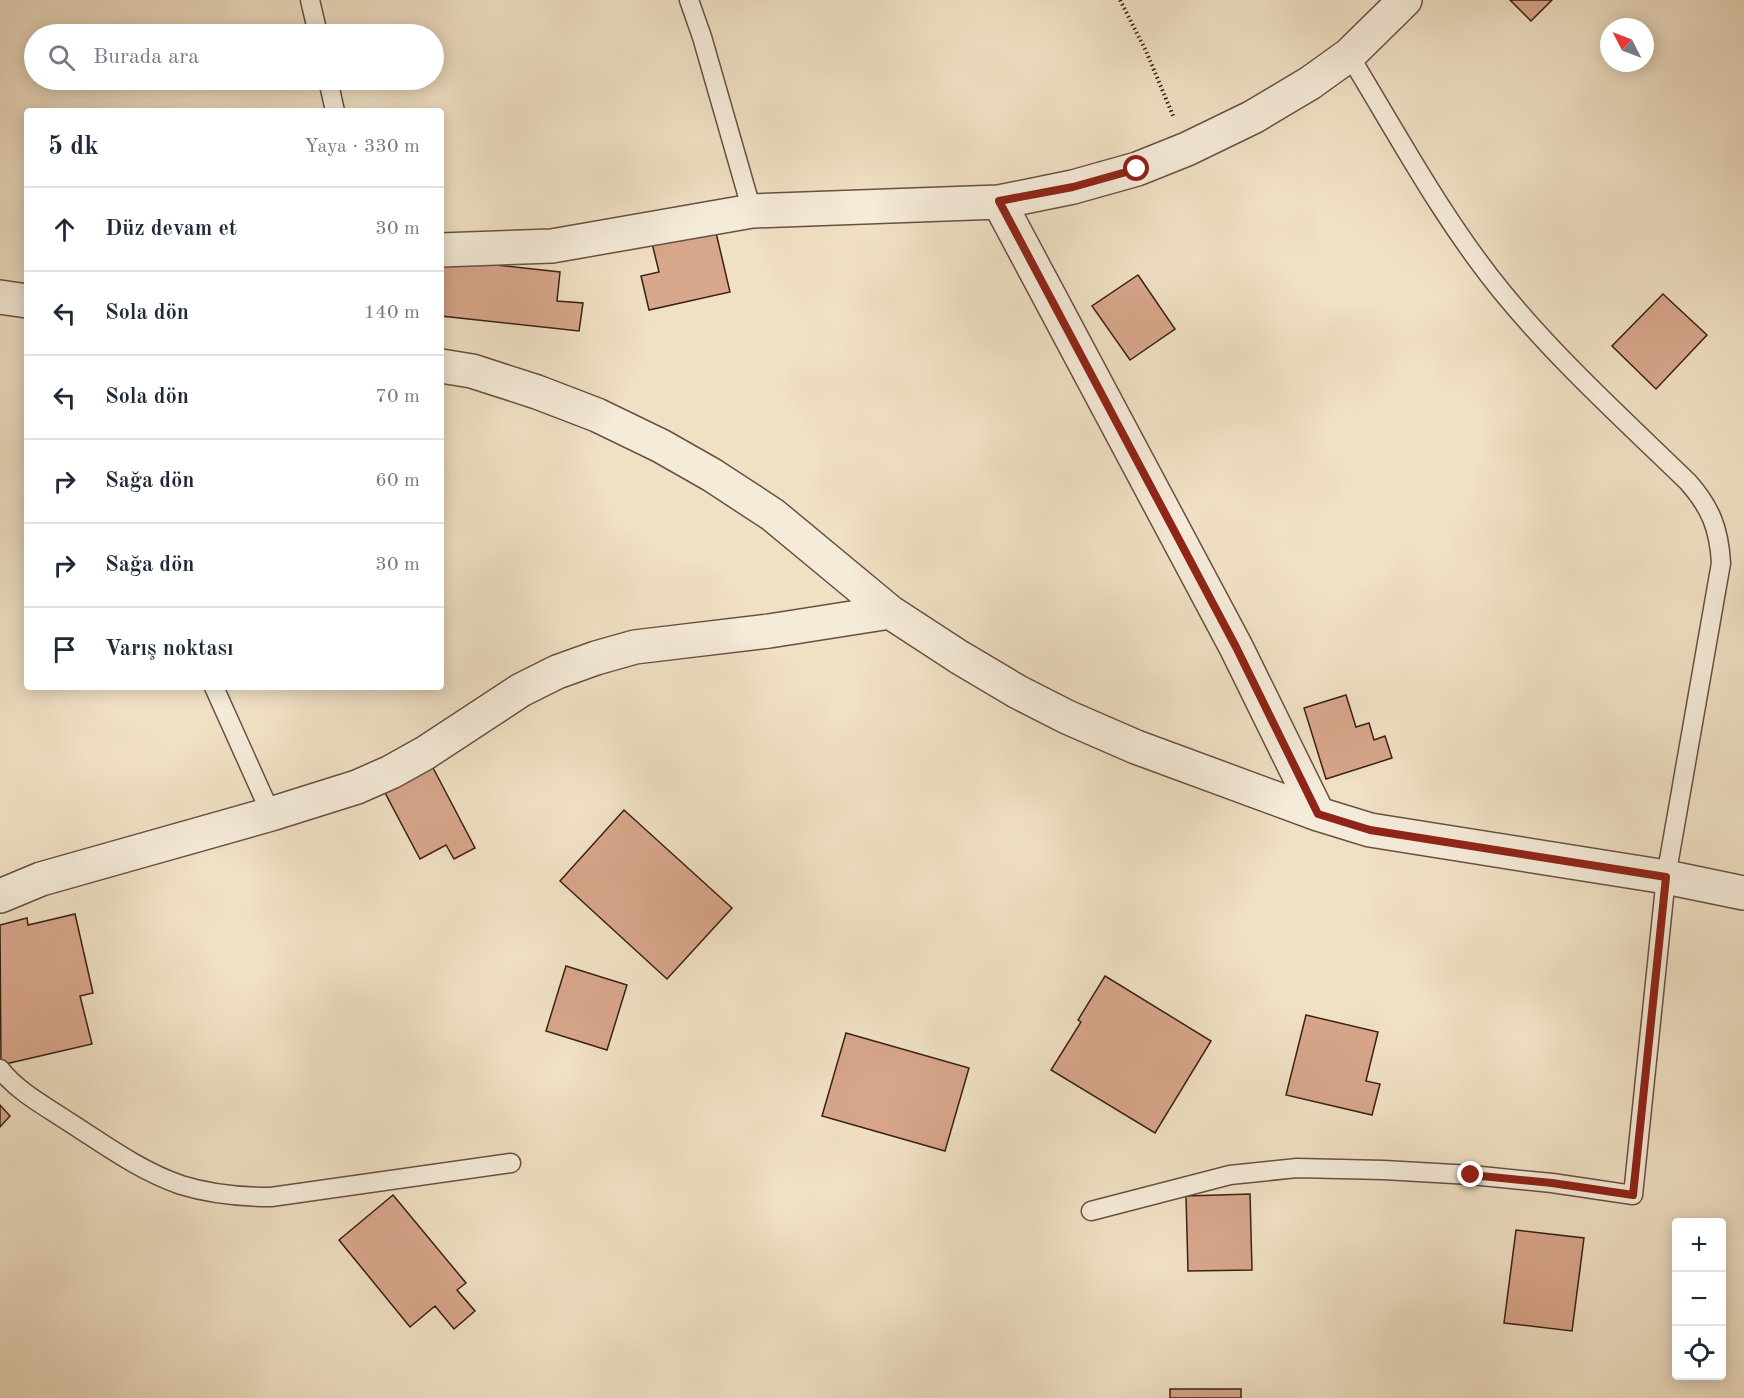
<!DOCTYPE html>
<html lang="tr">
<head>
<meta charset="utf-8">
<style>
	:root { --surface:#fff; --page:#f2f2f3; --text:#1f2937; --muted:#747a83; --line:#e0e1e3 }
	body { margin:0; font-family:"Old Standard TT",serif; background:var(--page); color:var(--text) }
	.controls { position:absolute; right:18px; bottom:18px; display:grid; overflow:hidden; border-radius:6px; box-shadow:0 3px 15px #0003 }
	.controls button { width:54px; height:54px; display:grid; place-items:center; padding:0; border:0; border-bottom:2px solid var(--line); background:var(--surface); color:var(--text); font:30px sans-serif }
	.compass { position:absolute; left:1600px; top:18px; width:54px; height:54px; border-radius:50%; background:var(--surface); box-shadow:0 3px 15px #0003; rotate:312deg }
	.stop { position:absolute; width:18px; height:18px; margin:-14px; border:4px solid #8f2418; border-radius:50%; background:#fff }
	.stop.end { background:#8f2418; border-color:#fff; box-shadow:0 2px 6px #0008 }
	.list { margin:0; padding:0; list-style:none }
	h2 { display:flex; justify-content:space-between; align-items:center; height:78px; margin:0; padding:0 24px; font-size:26px }
	h2 small { font-size:20px; font-weight:400; color:var(--muted) }
	.list li { display:grid; grid-template-columns:39px 1fr auto; gap:18px; align-items:center; box-sizing:border-box; height:84px; padding:0 24px; border-top:2px solid var(--line) }
	.list b { display:block; font-size:22px; white-space:nowrap }
	.list em { font-size:20px; font-style:normal; color:var(--muted) }
	.icon { flex:none; width:33px; height:33px; fill:none; stroke:currentColor; stroke-width:2; stroke-linecap:round; stroke-linejoin:round }
	.map { position:relative; flex:none; width:1744px; height:1398px; overflow:hidden }
	.search { position:absolute; background:var(--surface); box-shadow:0 3px 15px #0003; left:24px; top:24px; width:420px; height:66px; display:flex; align-items:center; gap:15px; box-sizing:border-box; padding:0 21px; border-radius:33px; color:var(--muted); font-size:22px }
	.panel { position:absolute; background:var(--surface); box-shadow:0 3px 15px #0003; left:24px; top:108px; width:420px; height:582px; border-radius:6px }
	.map>svg:first-child { display:block }
	.building { fill:#d8a68b; stroke:#3a2016; stroke-width:1.5 }
	.lines { fill:none; stroke-linecap:round; stroke-linejoin:round }
	.lane-casing { stroke:#685042; stroke-width:21 }
	.street-casing { stroke:#685042; stroke-width:36 }
	.path { stroke:#3a2016; stroke-width:4; stroke-dasharray:1.5 3; stroke-linecap:butt }
	.lane { stroke:#f5ebd9; stroke-width:18 }
	.street { stroke:#f5ebd9; stroke-width:33 }
	.route { stroke:#8f2418; stroke-width:8 }
</style>
</head>
<body>
<div class="map">
<svg width="1744" height="1398" viewBox="0 0 1744 1398">
	<rect width="100%" height="100%" fill="#f0e0c4"/>
	<filter id="stains"><feTurbulence type="fractalNoise" baseFrequency=".00333" numOctaves="4"/><feColorMatrix values="0 0 0 0 .2 0 0 0 0 .09 0 0 0 0 .02 0 0 0 .5 -.17"/></filter>
	<radialGradient id="worn" r=".72"><stop offset=".6" stop-color="#630" stop-opacity="0"/><stop offset="1" stop-color="#630" stop-opacity=".3"/></radialGradient>
	<!-- building -->
	<path class="building" d="M1510,0H1552L1531,21Z
		M714,224L730,292L649,310L641,276L659,272L651,239Z
		M441,259L560,272L557,301L583,303L579,331L441,316Z
		M1138,275L1175,329L1130,360L1092,306Z
		M1663,294L1707,335L1656,389L1612,346Z
		M1346,695L1356,727L1369,723L1374,740L1385,736L1392,758L1326,779L1304,708Z
		M431,764L475,848L454,859L446,845L420,859L383,789Z
		M624,810L732,908L667,979L560,881Z
		M75,914L93,993L80,996L92,1044L1,1065L0,925L27,918L28,925Z
		M566,966L627,985L607,1050L546,1031Z
		M1105,976L1211,1041L1155,1133L1051,1070L1081,1022L1078,1020Z
		M1306,1015L1378,1032L1366,1081L1380,1084L1372,1115L1286,1095Z
		M846,1033L969,1068L945,1151L822,1116Z
		M0,1105L10,1116L0,1127Z
		M1250,1194L1252,1270L1188,1271L1186,1196Z
		M393,1195L466,1283L457,1290L475,1311L454,1329L435,1306L410,1327L339,1240Z
		M1516,1230L1584,1238L1572,1331L1504,1323Z
		M1170,1389H1241V1398H1170Z"/>
	<g class="lines">
		<defs>
			<path id="lane" d="M310,0L318,34
				M689,0L702,37L752,211
				M328,80L335,111
				M214,687L271,814
				M0,1069C18,1092 45,1106 69,1122C105,1145 140,1171 181,1185C210,1194 240,1197 271,1197L511,1163
				M1091,1211L1230,1175L1297,1168L1384,1170L1471,1175L1552,1183L1633,1195L1666,877L1721,563C1719,529 1711,508 1688,482C1625,421 1559,361 1503,293C1443,220 1398,135 1349,55"/>
			<path id="street" d="M999,202L1236,647L1318,814
				M441,250L552,246L752,211L999,202L1073,187L1137,169L1187,149L1253,117L1310,83L1349,55L1405,0
				M0,297L27,301
				M441,366L472,371L537,392L597,415L661,446L712,475L773,515L890,612L959,657L1018,692L1067,717L1136,747L1318,814L1370,830L1666,877L1744,893
				M0,896L41,879L271,814L357,787L391,772L425,753L521,690L557,672L596,658L635,647L769,631L890,612"/>
		</defs>
		<!-- lane casing -->
		<use href="#lane" class="lane-casing"/>
		<!-- street casing -->
		<use href="#street" class="street-casing"/>
		<!-- path -->
		<path class="path" d="M1120,0L1146,51L1174,118"/>
		<!-- lane -->
		<use href="#lane" class="lane"/>
		<!-- street -->
		<use href="#street" class="street"/>
	</g>
	<g class="lines">
		<!-- route -->
		<path class="route" d="M1137,169L1073,187L999,201L1236,647L1318,814L1370,830L1666,877L1633,1195L1552,1183L1471,1175"/>
	</g>
	<rect width="100%" height="100%" filter="url(#stains)"/>
	<rect width="100%" height="100%" fill="url(#worn)"/>
</svg>
<div class="controls">
<button>+</button>
<button>−</button>
<button><svg class="icon" aria-label="locate" viewBox="0 0 24 24"><circle cx="12" cy="12" r="6"/><path d="M12 2v4M12 18v4M2 12h4M18 12h4"/></svg></button>
</div>
<svg class="compass" viewBox="-18 -18 36 36"><path d="M0-13l5 13h-10z" fill="#e53935"/><path d="M0 13l5-13h-10z" fill="#747a83"/></svg>
<div class="stop" style="left:1137px;top:169px"></div>
<div class="stop end" style="left:1471px;top:1175px"></div>
<div class="search"><svg class="icon" aria-label="search" viewBox="0 0 24 24"><circle cx="10" cy="10" r="6"/><path d="M15 15l6 6"/></svg>Burada ara</div>
<section class="panel">
<h2>5 dk<small>Yaya · 330 m</small></h2>
<ul class="list">
<li><svg class="icon" aria-label="ahead" viewBox="0 0 24 24"><path d="M12 20V5M6 11l6-6 6 6"/></svg><div><b>Düz devam et</b></div><em>30 m</em></li>
<li><svg class="icon" aria-label="left" viewBox="0 0 24 24"><path d="M17 20v-9H6M10 6l-5 5 5 5"/></svg><div><b>Sola dön</b></div><em>140 m</em></li>
<li><svg class="icon" aria-label="left" viewBox="0 0 24 24"><path d="M17 20v-9H6M10 6l-5 5 5 5"/></svg><div><b>Sola dön</b></div><em>70 m</em></li>
<li><svg class="icon" aria-label="right" viewBox="0 0 24 24"><path d="M7 20v-9h11M14 6l5 5-5 5"/></svg><div><b>Sağa dön</b></div><em>60 m</em></li>
<li><svg class="icon" aria-label="right" viewBox="0 0 24 24"><path d="M7 20v-9h11M14 6l5 5-5 5"/></svg><div><b>Sağa dön</b></div><em>30 m</em></li>
<li><svg class="icon" aria-label="arrive" viewBox="0 0 24 24"><path d="M6 21V4h12l-3 4 3 4H6"/></svg><div><b>Varış noktası</b></div></li>
</ul>
</section>
</div>
</body>
</html>
